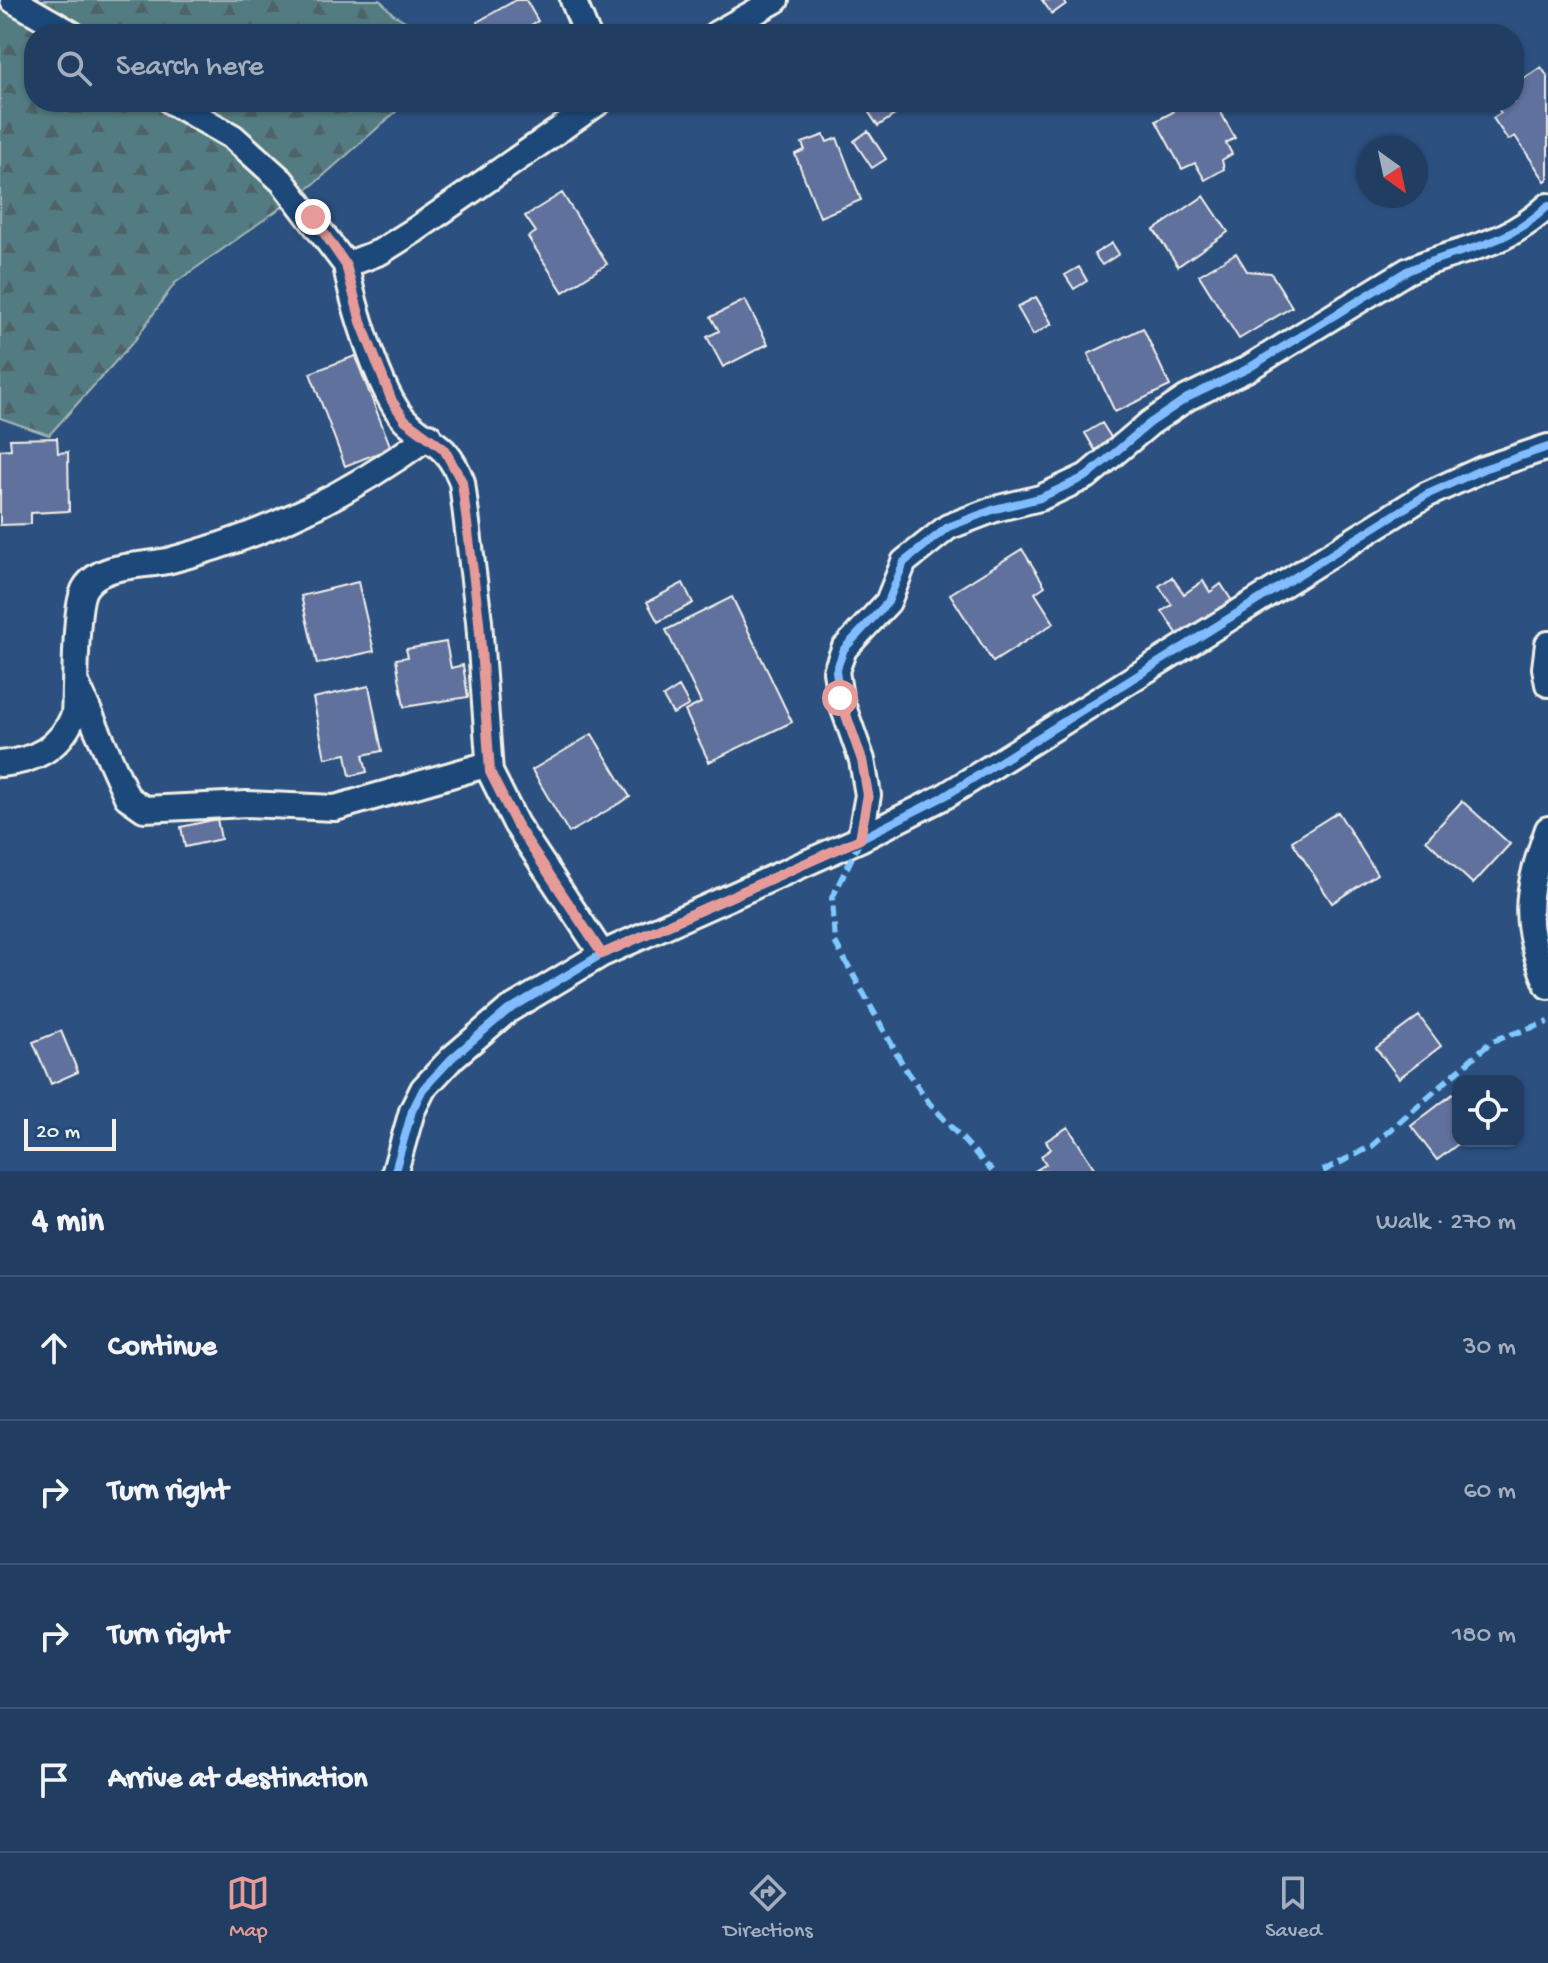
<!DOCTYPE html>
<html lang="en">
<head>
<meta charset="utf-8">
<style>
	:root { --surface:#213d61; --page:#294467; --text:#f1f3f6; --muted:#a2aebd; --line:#3e5676; --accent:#e69b98 }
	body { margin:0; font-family:"Gochi Hand",sans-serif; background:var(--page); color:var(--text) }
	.controls { position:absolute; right:24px; bottom:24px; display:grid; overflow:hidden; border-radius:16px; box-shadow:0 2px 6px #0004 }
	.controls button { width:72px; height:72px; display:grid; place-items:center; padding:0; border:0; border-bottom:2px solid var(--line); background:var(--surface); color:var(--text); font:40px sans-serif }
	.compass { position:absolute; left:1356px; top:136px; width:72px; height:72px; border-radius:50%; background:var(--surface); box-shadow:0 2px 6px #0004; rotate:147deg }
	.scale { position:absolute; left:24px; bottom:20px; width:92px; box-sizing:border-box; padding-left:8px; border:4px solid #f4f1e8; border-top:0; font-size:22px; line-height:28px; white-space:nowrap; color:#f4f1e8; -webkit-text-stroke:6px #1f4a7a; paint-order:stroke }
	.stop { position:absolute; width:24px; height:24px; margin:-18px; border:6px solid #e69b98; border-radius:50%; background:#fff }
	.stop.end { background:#e69b98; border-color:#fff; box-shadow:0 2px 8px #0008 }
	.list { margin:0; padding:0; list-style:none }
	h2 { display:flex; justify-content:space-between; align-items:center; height:104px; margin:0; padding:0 32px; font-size:34px }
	h2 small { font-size:26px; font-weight:400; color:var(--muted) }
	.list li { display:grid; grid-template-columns:52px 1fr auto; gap:24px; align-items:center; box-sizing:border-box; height:144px; padding:0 32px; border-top:2px solid var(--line) }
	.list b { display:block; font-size:30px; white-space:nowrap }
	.list em { font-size:26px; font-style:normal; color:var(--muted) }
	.icon { flex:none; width:44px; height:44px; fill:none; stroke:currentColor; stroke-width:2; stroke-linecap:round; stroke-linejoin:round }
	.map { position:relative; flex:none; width:1548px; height:1171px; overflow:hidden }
	.search { position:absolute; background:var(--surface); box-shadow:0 2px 6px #0004; left:24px; right:24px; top:24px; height:88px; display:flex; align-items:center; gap:20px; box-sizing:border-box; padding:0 28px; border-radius:32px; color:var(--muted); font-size:30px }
	.sheet { height:680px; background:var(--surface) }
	nav { display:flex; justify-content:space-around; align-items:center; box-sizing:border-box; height:112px; border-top:2px solid var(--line); background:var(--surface); font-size:22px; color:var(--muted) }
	nav a { display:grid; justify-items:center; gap:4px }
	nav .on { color:var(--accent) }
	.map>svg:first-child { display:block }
	.forest { fill:url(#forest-firs); stroke:#a4b6b5; stroke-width:2 }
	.building { fill:#61719e; stroke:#f4f1e8; stroke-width:2 }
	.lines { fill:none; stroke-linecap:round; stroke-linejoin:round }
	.minor-casing { stroke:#f4f1e8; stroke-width:30 }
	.minor { stroke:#1f4a7a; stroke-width:24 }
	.quiet { stroke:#80caff; stroke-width:6; stroke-dasharray:12 6; stroke-linecap:butt }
	.cycleway-casing { stroke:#1f4a7a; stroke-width:13 }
	.cycleway { stroke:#80bcff; stroke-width:8 }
	.route { stroke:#e69b98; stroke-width:10 }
</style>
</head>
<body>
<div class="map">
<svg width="1548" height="1171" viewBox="0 0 1548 1171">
	<defs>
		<pattern id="forest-firs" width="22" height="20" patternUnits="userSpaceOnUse" patternTransform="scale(2)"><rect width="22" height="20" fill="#537b82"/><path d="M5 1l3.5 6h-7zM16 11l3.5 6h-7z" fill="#4e6467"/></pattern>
	</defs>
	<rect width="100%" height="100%" fill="#2c5181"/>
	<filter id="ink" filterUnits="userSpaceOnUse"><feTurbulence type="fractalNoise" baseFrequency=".0125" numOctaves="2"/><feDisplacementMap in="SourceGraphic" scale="16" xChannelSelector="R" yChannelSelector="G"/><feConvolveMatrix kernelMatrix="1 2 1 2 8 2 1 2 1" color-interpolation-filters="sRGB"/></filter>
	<g filter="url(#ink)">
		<!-- forest -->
		<path class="forest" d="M0,0H380L393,14L428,34H34V102H407L314,184L175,283L135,340L49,435L0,418Z"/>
		<!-- building -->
		<path class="building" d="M516,0H526L538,21L515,34H484L477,22Z
			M1042,0H1063L1066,4L1052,14Z
			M1541,67L1548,77V179L1545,181L1515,136L1508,140L1493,118L1501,113L1493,102H1514V85Z
			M862,102H914L878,126Z
			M1167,102H1215L1235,138L1226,143L1232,154L1222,160L1224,169L1205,180L1195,163L1182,169L1156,121L1173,112Z
			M868,131L886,159L872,168L854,141Z
			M824,135L827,142L837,138L861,200L820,217L795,154L805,150L802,143Z
			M562,193L607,264L563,292L528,237L536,232L525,216Z
			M1204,196L1228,232L1178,266L1154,230Z
			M1112,243L1119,254L1102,265L1094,254Z
			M1236,253L1247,271L1271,273L1292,307L1239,339L1199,275Z
			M1079,267L1087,281L1074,289L1065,275Z
			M1036,297L1052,324L1033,335L1017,307Z
			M745,300L768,344L723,367L707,337L719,331L711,317Z
			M1143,328L1170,386L1115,412L1088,354Z
			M355,356L391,448L345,466L310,373Z
			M1102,423L1112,439L1095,450L1085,433Z
			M57,438L58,453L68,452L69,511L31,513V524L0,525V450L11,449L10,439Z
			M1022,549L1045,586L1035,593L1054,623L993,662L950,594Z
			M1172,577L1184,594L1203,581L1210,592L1221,584L1232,601L1179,636L1162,611L1172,605L1159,586Z
			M358,582L374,651L317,664L301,596Z
			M683,583L693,603L658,622L647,602Z
			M732,597L792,722L709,762L685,711L701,703L666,630Z
			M446,642L451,668L463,665L468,697L404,707L396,659L408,657L406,649Z
			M369,686L382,751L363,755L367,772L350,776L346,754L325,758L313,698Z
			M679,687L689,705L673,714L663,697Z
			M592,734L630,797L569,833L532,770Z
			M1462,801L1510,844L1473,884L1426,840Z
			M1338,812L1377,874L1332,903L1292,841Z
			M217,819L221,839L185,847L181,827Z
			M1419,1016L1441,1046L1399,1078L1376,1048Z
			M61,1031L78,1072L51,1084L33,1042Z
			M1458,1090V1141H1462L1437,1160L1411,1126Z
			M1068,1127L1096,1171H1035L1046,1164L1041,1156L1051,1149L1046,1141Z"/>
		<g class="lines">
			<defs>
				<path id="minor" d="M13,0L72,34
					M573,0L587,34
					M716,34L776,0
					M172,102L233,137L282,181L346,265L380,252L415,230L599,102
					M346,265C352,301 380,395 405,420C432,446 446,441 462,482L479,621L490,772L516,824L602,954
					M1548,644L1545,668L1548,684
					M78,687L127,797L144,809L247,804L335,808L489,764
					M0,764C35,761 60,748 74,715C76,688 74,606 85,588C101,562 146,567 171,560C269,534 348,495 429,436
					M1548,829C1525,895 1521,920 1548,986
					M860,839L868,795L862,760L840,698L836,671L844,649L888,602L904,562L948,527L995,509L1040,498L1087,476L1150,423L1187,398L1247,369L1407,271C1462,246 1499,251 1548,206
					M395,1171L412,1111L423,1089L452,1058L507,1011L602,954L860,839L945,796L1426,495L1483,469L1548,447"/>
			</defs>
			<!-- minor casing -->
			<use href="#minor" class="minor-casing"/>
			<!-- minor -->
			<use href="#minor" class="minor"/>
			<!-- quiet -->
			<path class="quiet" d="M860,841L832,898L835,942L903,1065L929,1103L992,1171
				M1323,1171L1372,1146L1492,1041L1548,1022"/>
			<defs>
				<path id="cycleway" d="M860,839L868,795L862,760L840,698L836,671L844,649L888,602L904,562L948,527L995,509L1040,498L1087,476L1150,423L1187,398L1247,369L1407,271C1462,246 1499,251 1548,206
					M395,1171L412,1111L423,1089L452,1058L507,1011L602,954L860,839L945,796L1426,495L1483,469L1548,447"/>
			</defs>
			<!-- cycleway casing -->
			<use href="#cycleway" class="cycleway-casing"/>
			<!-- cycleway -->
			<use href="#cycleway" class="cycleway"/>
		</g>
	</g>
	<g class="lines" filter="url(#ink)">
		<!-- route -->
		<path class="route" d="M313,217L346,265L361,322L392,401L405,420L444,449L462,482L479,621L490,772L516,824L602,954L860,839L868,795L862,760L840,698"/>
	</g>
</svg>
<div class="controls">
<button><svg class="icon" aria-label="locate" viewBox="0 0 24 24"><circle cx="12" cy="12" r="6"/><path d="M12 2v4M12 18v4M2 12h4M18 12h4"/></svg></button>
</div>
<svg class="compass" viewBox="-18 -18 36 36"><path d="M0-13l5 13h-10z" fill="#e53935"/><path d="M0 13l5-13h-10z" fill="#a2aebd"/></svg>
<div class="scale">20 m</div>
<div class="stop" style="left:840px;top:698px"></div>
<div class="stop end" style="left:313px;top:217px"></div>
<div class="search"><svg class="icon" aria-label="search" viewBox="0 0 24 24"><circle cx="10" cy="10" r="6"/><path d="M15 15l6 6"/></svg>Search here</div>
</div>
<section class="sheet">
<h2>4 min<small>Walk · 270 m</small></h2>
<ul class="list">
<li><svg class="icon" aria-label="ahead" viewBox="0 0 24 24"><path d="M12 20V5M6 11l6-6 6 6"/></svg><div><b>Continue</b></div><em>30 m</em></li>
<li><svg class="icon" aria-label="right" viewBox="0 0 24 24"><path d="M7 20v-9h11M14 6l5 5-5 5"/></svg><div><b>Turn right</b></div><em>60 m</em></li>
<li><svg class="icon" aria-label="right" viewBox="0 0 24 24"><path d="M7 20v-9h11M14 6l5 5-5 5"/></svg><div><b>Turn right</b></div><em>180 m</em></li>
<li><svg class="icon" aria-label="arrive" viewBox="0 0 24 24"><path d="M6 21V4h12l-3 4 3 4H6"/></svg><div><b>Arrive at destination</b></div></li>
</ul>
</section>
<nav>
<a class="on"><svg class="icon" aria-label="map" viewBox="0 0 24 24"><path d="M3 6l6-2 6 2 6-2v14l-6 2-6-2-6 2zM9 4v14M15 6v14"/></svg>Map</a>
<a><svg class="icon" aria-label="directions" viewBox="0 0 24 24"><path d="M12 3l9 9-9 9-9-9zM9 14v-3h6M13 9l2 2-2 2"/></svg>Directions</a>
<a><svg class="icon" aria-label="saved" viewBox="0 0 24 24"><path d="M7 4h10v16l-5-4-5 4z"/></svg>Saved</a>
</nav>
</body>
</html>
